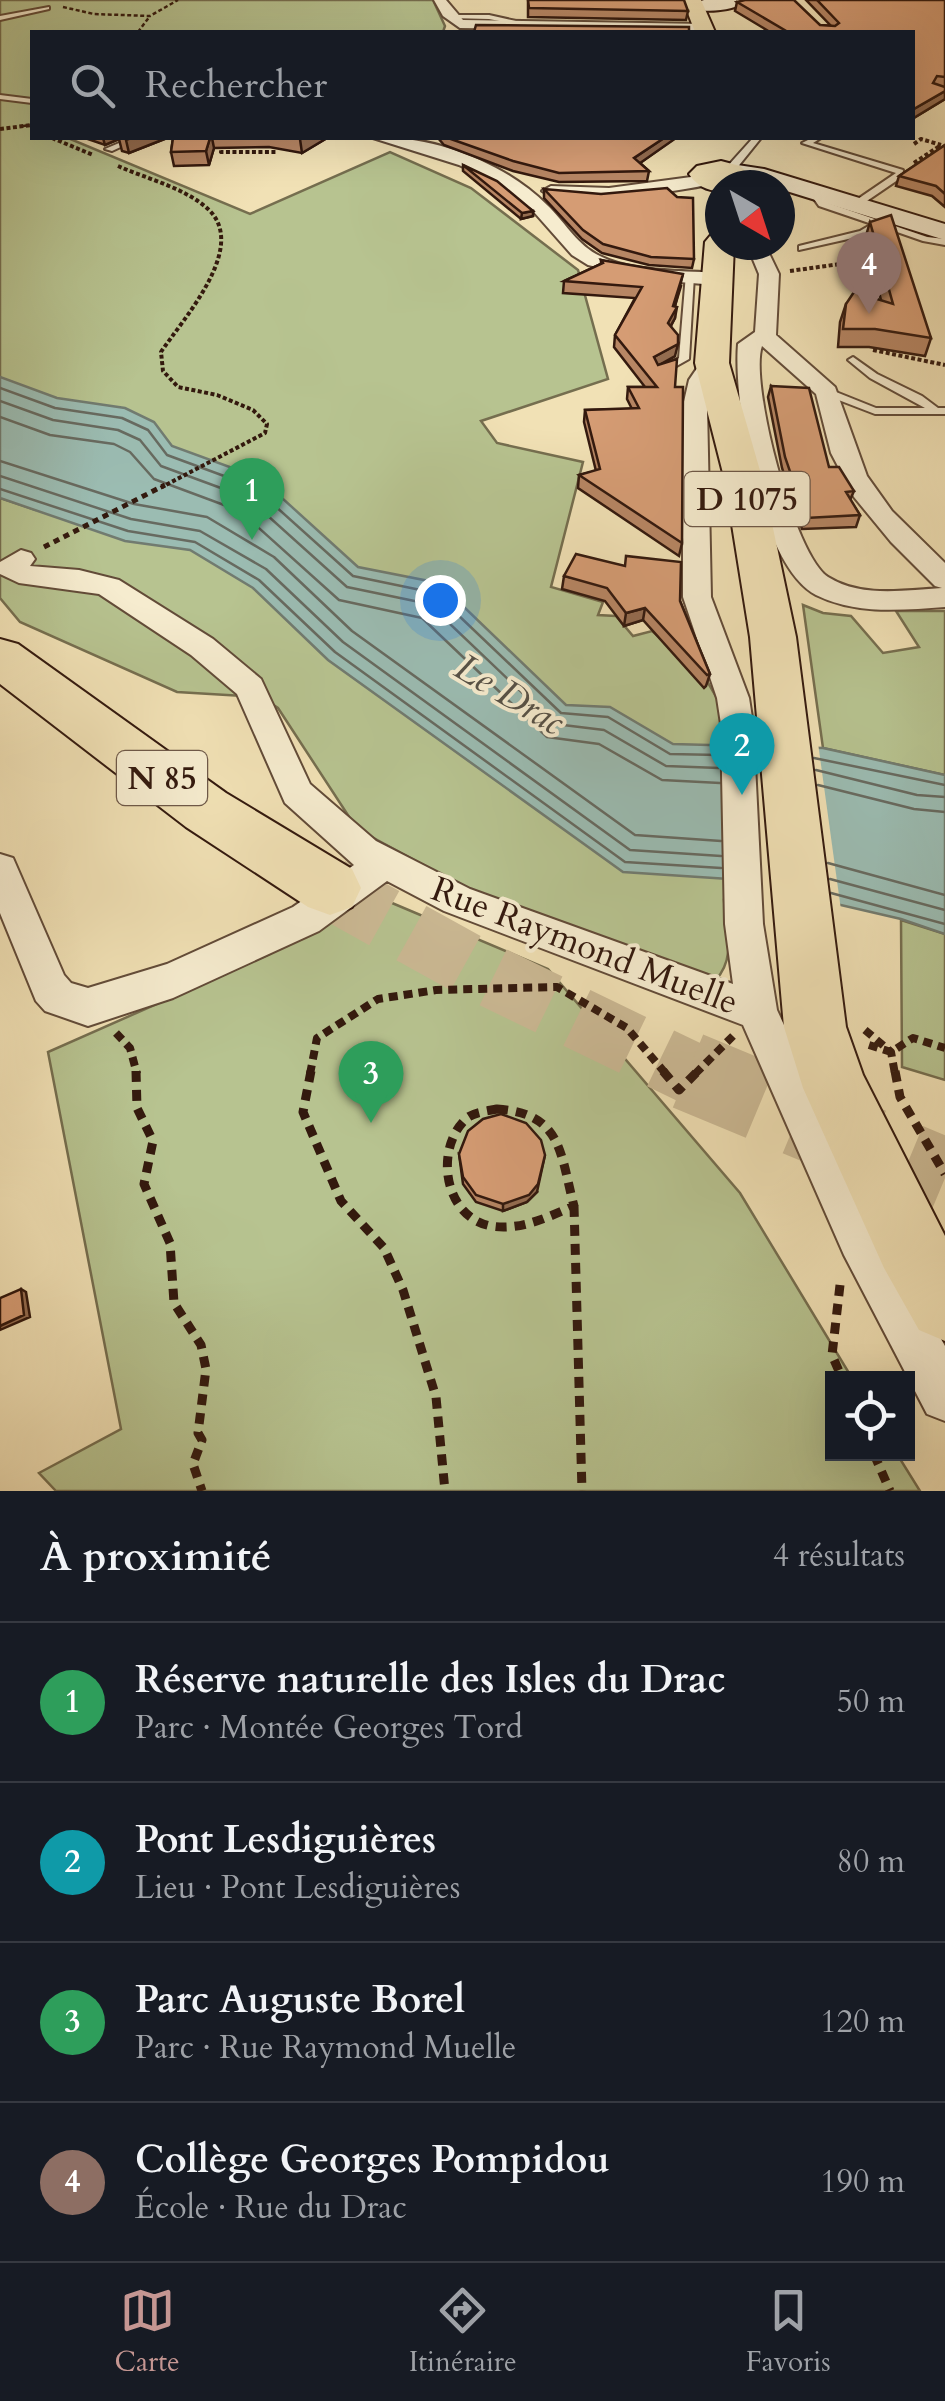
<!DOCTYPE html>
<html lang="fr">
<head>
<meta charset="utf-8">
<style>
	:root { --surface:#171b24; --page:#20242c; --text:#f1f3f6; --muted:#9ea1a6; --line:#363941; --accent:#c59692 }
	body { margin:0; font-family:Cardo,serif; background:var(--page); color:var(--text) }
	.controls { position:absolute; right:30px; bottom:30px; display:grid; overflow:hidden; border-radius:0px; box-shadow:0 10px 40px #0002 }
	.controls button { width:90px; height:90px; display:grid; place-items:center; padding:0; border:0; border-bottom:2px solid var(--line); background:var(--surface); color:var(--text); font:50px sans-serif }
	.compass { position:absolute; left:705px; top:170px; width:90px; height:90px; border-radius:50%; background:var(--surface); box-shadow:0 10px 40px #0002; rotate:141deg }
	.you { position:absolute; left:440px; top:600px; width:35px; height:35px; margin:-25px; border:8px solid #fff; border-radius:50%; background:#1a73e8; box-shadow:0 0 0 15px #1a73e833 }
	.badge { display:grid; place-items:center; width:65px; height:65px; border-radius:50%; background:var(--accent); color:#fff; font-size:32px; font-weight:700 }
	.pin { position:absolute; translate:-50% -82px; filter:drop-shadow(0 2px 5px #0008) }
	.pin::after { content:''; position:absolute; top:52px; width:35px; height:30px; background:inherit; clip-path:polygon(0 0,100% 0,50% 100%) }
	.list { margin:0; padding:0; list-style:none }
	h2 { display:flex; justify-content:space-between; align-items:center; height:130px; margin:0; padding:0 40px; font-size:42px }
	h2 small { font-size:32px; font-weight:400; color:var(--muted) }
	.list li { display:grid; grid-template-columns:65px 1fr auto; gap:30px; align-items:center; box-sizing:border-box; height:160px; padding:0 40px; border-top:2px solid var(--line) }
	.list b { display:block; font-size:38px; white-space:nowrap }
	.list p { margin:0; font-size:32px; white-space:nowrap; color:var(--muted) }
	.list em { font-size:32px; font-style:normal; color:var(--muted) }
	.icon { flex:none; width:55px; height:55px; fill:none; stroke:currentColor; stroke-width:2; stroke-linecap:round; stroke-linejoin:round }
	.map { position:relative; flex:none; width:945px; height:1491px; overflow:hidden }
	.search { position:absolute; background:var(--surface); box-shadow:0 10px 40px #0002; left:30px; right:30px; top:30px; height:110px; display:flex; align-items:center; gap:25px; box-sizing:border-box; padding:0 35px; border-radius:0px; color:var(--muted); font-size:38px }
	.sheet { height:770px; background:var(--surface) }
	nav { display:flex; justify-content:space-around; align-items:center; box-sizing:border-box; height:140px; border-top:2px solid var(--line); background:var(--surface); font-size:28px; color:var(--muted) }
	nav a { display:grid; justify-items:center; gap:5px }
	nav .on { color:var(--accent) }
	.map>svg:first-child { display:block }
	.green { fill:#b7c390; stroke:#756e4f; stroke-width:2.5 }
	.water { fill:#9bbcb2; stroke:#717b70; stroke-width:2.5 }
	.pier { fill:#f1e1b5 }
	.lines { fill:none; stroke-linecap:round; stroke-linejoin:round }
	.shore { stroke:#676a60; stroke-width:2.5 }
	.highway-tunnel-far1 { stroke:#cbb994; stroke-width:62; stroke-dasharray:62 31; stroke-linecap:butt }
	.highway-tunnel { stroke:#cbb994; stroke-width:79; stroke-dasharray:79 40; stroke-linecap:butt }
	.lane-casing { stroke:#624b38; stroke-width:4 }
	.street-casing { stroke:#624b38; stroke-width:4 }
	.secondary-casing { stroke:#33190e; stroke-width:4 }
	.primary-casing { stroke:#33190e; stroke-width:4 }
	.highway-casing { stroke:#33190e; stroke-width:4 }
	.path-far4 { stroke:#33190e; stroke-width:2.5; stroke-dasharray:4 2.5; stroke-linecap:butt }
	.path-far3 { stroke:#33190e; stroke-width:4; stroke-dasharray:4 2.5; stroke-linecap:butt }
	.path-far2 { stroke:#33190e; stroke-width:5; stroke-dasharray:6 5; stroke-linecap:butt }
	.path-far1 { stroke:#33190e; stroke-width:8; stroke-dasharray:9 6; stroke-linecap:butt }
	.path { stroke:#33190e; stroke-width:9; stroke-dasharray:11 8; stroke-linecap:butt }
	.lane { fill:#f6eccf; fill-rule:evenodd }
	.street { fill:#f6eccf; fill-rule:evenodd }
	.secondary { fill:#f6eccf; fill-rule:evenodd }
	.primary { fill:#f1e1b5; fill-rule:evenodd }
	.highway { fill:#f1e1b5; fill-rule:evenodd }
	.wall { fill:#b78664; stroke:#33190e; stroke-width:2.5 }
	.shaded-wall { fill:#956d51; stroke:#33190e; stroke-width:2.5 }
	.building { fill:#d59c74; stroke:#33190e; stroke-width:2.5 }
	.labels { text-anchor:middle; stroke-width:8; stroke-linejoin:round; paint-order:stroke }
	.shield { fill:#f6eccf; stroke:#6e5848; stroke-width:2.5 }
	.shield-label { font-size:32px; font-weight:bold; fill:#33190e }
	.street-label { font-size:35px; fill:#33190e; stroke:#f6eccf }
	.water-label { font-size:38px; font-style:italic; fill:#575247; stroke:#f6eccf }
</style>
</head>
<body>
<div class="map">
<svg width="945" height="1491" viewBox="0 0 945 1491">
	<rect width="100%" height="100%" fill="#f1e1b5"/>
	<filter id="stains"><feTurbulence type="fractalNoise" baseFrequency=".002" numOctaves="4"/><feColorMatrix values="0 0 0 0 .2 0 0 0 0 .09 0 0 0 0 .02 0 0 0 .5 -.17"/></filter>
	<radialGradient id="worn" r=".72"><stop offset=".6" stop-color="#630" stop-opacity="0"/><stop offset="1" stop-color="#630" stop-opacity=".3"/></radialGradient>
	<!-- green -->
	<path class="green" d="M0,0H433L445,26L443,32H32V138H68L250,214L390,152L471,188L578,270L608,379L481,421L497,443L583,462L551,587L603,602L598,615L616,616L633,636L652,631L703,674L725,712L731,900H724C726,931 737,957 715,981L549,933L357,829L278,708L261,697L177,692L20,622L0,598V498L36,510L0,477Z
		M803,605L823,613L851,616L883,653L919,647L896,611H945V775L823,748Z
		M366,892L548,969L740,1193L852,1378H832V1454H897L920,1491H56L39,1473L121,1429L48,1052L270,954Z
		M901,920L945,934V1080L902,1067Z"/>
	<!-- water -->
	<path class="water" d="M0,377L57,398L125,408L154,422L172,446L260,478L358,567L439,583L566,705L610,707L673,744L823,748L945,775V934L901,919L729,879L623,872L328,660L253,588L190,550L125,541L0,498Z"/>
	<!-- pier -->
	<path class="pier" d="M726,741L818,743L841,910L730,884Z"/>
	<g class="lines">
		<!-- shore -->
		<path class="shore" d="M0,388L55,408L122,418L148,430L167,455L254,487L353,576L435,593L561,713L608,717L670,754L719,755
			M0,401L53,420L118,430L140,440L161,466L248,498L347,587L429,604L555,724L604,730L666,766L719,768
			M0,417L50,435L114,444L130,452L154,479L240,511L339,600L422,618L547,737L599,744L662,780L720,783
			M0,461L134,504L207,517L274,557L352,631L635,835L721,841
			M0,476L131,519L200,531L266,569L343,642L630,850L721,856
			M0,489L128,531L195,542L259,580L335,652L625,862L721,868
			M814,758L945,785
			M816,770L917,795L945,797
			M818,785L914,809L945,812
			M828,863L945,895
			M830,879L945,910
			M831,893L945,924"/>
		<!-- highway-tunnel-far1 -->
		<path class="highway-tunnel-far1" d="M330,888L480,971L693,1074"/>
		<!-- highway-tunnel -->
		<path class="highway-tunnel" d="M688,1071L945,1178"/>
		<defs>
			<path id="lane" d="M49,7V9L0,20V16Z
				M453,15H489L534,25L531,27L489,19L451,18Z
				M0,95L32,99V103L0,99Z
				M131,138H140L112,151L105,149Z
				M753,138H761L736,169L726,172V168Z
				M812,138H821L813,143L903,170L902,177L858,207H852V203L896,173L802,143Z
				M821,192L828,194L823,199L825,202L927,237L945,239V245L923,241L880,226L866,235L799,250V246L860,231L872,224L819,206L814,199Z
				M686,274L694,276L689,359L664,373H656V369L679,358Z
				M853,357L877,374L922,396L938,408H945V414H875L823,394V390H831L876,408H925L870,378L848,360Z"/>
			<path id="street" d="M434,0H446L463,20L705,24L712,28L705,32L460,28L443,16Z
				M373,138C432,134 505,163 547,205C564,221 575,242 596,254C630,273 678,270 716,273L726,279L716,285L654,280L588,265L572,255L534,212L499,184L459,165Z
				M706,175L712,176V184C681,191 565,208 542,191L551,186L609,188Z
				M747,245H765L779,274L776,335L835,387L867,476L892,511L945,563V607C902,610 856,615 816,595C760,566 733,402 738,344L755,332L759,274ZM762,346L816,394L831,453L854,497L891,542L935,586L942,588C905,590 861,598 828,577C794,555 749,382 762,346Z
				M712,356L723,363L711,380L707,406L711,597L749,698L753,724L763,924L777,1010L876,1223L945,1346V1421L927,1414L844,1255L743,1025L444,911L387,881L319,931L173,998L88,1026L45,1011L36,1001L0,913V854L13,858L64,975L71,983L88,988L167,964L293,907L354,865L285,803L237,694L191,655L99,594L19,583L0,574V562L21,550L31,553L35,559L30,566L79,570L119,580L213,639L261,679L310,784L376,841L470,889L733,984L725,924L721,724L717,698L683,597V406L689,380L704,358Z"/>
			<path id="secondary" d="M704,0H748L749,1C735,10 702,15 688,6Z
				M731,164L764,169L945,224V240L780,189V185L723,176L719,171L723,166Z"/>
			<path id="primary" d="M683,0H701L715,32H695Z
				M721,161L740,166L752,177L747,185H720V191C707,191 696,185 689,174L697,166Z
				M720,233V245H734L729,363L763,481L796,637L846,1027L863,1075L945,1236V1341L919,1330L884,1268L803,1088L784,1027L750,637L725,481L695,363L705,242L710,236Z"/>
			<path id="highway" d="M0,639L18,644L226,793L352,869L361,888L352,907L330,915L308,907L186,827L0,684Z"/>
		</defs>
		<!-- lane casing -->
		<use href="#lane" class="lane-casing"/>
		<!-- street casing -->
		<use href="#street" class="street-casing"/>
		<!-- secondary casing -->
		<use href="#secondary" class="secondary-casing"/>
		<!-- primary casing -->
		<use href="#primary" class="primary-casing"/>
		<!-- highway casing -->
		<use href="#highway" class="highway-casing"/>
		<!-- path-far4 -->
		<path class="path-far4" d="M63,7L94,14L150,16L178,0
			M138,32L150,16
			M23,126L32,125"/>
		<!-- path-far3 -->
		<path class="path-far3" d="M0,129L32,125
			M52,138L93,155
			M225,138L221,152H277
			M914,144L921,139L941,145
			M914,163L941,145
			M118,166C147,179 186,188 209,210C248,248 183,319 161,352L163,371L178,387L217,395L253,410L267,424L265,433L160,488
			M790,271L876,259
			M873,350L945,365"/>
		<!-- path-far2 -->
		<path class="path-far2" d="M44,547L165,485"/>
		<!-- path-far1 -->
		<path class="path-far1" d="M865,1030L891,1052L895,1074
			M116,1033L130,1048L137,1074
			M869,1045L891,1052L913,1038L945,1048
			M310,1074L317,1038L378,999L436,990L557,987L627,1028L666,1074
			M695,1074L733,1036"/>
		<!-- path -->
		<path class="path" d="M136,1071L137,1108L153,1141L144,1184L170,1243L174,1303L201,1345L206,1369L198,1433L202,1440L193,1464L202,1491
			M311,1071L303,1112L341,1201L384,1248L403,1290L436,1397L445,1491
			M663,1071L679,1090L698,1071
			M895,1071L900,1097L945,1174
			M497,1109C562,1113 560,1153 574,1206C548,1217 520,1231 491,1226C443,1217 434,1147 467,1118C474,1112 488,1111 497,1109Z
			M574,1206L582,1491
			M840,1285L832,1355L842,1378
			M874,1454L890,1491"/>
		<!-- lane -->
		<use href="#lane" class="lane"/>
		<!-- street -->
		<use href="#street" class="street"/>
		<!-- secondary -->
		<use href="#secondary" class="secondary"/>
		<!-- primary -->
		<use href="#primary" class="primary"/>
		<!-- highway -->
		<use href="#highway" class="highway"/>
	</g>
	<!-- wall -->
	<path class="wall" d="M528,0L688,11L686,20L528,17Z
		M806,0H945V99L912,119V32H770L735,11L737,2L820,25L831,26Z
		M85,138H167L129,153L122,151L119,139L105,145Z
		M173,138H327L302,153L269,147L214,148L209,165L174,166L171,152Z
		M438,138H675L640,163L649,171L647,181L559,182L513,171L444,145Z
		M945,145V207L932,196L896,186L899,176Z
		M463,165L533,211V216L521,219L463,171Z
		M544,189L694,259L692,268L649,265L602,253L582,239L544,198Z
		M870,222L931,338L925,356L869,347H838L840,322L846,304L881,300L865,239Z
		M601,260L681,286L675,306V318L671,326L675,356L662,364L675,387L682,543L679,556L578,488L579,475L596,471L584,422L585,410L632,409L627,399L628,387H645L614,347L615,335L635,298L563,293L564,281L601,264Z
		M771,386L829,467L854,491L850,500L860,515L856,527L802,529L782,468L768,397Z
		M564,576L680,601L710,674L706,686L704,688L643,620L624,626L605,601L562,589Z
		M459,1154L537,1192L527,1202L503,1211L476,1202L463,1184Z"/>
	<!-- shaded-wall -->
	<path class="shaded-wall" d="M945,91V99L912,119V110Z
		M103,138H118L119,139L105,145Z
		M131,138H167L129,153L126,140Z
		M210,138H212L214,148L209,165L206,151Z
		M303,138H327L302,153L300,139Z
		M664,138H676L633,168L634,158Z
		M533,211V216L521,219L522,213Z
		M683,274L673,314L677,307L675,318L666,334L668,323Z
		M678,344L675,356L652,369L654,357Z
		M645,608L643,620L624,626L626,613Z
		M545,1155L537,1192L527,1202L503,1211V1204Z
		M21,1289L26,1292L30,1317L0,1330V1326Z"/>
	<!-- building -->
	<path class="building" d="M528,0H684L688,11L529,8Z
		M745,0H794L820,25L835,26L839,23L817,0H945V77L937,76L933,83L945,87V91L912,110V32H788L737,2Z
		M476,25L689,27V32H474Z
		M173,138H210L206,151L171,152Z
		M448,138H664L634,158L649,171L559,173L513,161Z
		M945,145V194L936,186L899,176Z
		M463,165L497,181L533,211L522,213Z
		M667,188L677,197L693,198L694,259L651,257L603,244L583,230L544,189L601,194Z
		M891,215L931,338L875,329H843L846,304L854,292L893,304L870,222Z
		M601,260L683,274L673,306L677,307L668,323L678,335V344L654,357L658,365L677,359L675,387H683L682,543L579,475L600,469L585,410L639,408L628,387H657L615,335L642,287L564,281L603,263Z
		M771,386L809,388L829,467H839L854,491L846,492L860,515L806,518L785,457Z
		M576,554L625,566L626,556L681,562L680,601L710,674L707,675L645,608L626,613L607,588L564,576Z
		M501,1114L526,1123L541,1140L545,1155L538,1184L529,1195L503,1204L476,1195L463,1177L459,1154L468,1131L483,1119Z
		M21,1289L24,1315L0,1326V1298Z"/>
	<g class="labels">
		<!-- shield labels -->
		<g class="shield">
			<rect x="684.5" y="472" width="125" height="54" rx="8"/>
			<rect x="117" y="751" width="90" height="54" rx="8"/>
		</g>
		<g class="shield-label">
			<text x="747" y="510">D 1075</text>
			<text x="162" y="789">N 85</text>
		</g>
		<!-- street labels -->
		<g class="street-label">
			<text transform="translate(585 945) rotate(21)" y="12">Rue Raymond Muelle</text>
		</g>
		<!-- water labels -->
		<g class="water-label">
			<text transform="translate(510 694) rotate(31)" y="13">Le Drac</text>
		</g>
	</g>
	<rect width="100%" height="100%" filter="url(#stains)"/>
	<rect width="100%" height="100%" fill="url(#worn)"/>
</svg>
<div class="controls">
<button><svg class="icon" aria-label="locate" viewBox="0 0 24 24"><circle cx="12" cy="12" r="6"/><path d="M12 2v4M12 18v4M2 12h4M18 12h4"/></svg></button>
</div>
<svg class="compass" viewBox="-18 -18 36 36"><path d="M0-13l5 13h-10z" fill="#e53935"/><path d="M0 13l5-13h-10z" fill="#9ea1a6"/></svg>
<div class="you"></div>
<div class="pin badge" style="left:252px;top:540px;background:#2e9e5b">1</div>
<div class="pin badge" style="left:742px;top:795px;background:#0f9aa8">2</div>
<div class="pin badge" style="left:371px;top:1123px;background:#2e9e5b">3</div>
<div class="pin badge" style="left:869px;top:314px;background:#8d6e63">4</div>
<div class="search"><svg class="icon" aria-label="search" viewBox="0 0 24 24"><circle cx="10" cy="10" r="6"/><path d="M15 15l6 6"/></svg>Rechercher</div>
</div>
<section class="sheet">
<h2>À proximité<small>4 résultats</small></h2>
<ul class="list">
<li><span class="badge" style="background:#2e9e5b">1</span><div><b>Réserve naturelle des Isles du Drac</b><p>Parc · Montée Georges Tord</p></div><em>50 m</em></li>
<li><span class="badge" style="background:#0f9aa8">2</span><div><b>Pont Lesdiguières</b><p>Lieu · Pont Lesdiguières</p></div><em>80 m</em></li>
<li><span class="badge" style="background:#2e9e5b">3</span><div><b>Parc Auguste Borel</b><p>Parc · Rue Raymond Muelle</p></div><em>120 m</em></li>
<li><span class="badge" style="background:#8d6e63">4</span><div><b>Collège Georges Pompidou</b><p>École · Rue du Drac</p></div><em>190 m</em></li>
</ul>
</section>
<nav>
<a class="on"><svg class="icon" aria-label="map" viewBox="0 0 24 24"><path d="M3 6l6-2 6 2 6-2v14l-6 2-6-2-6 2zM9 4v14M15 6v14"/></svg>Carte</a>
<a><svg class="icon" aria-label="directions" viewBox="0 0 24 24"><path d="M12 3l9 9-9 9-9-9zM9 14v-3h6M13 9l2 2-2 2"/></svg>Itinéraire</a>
<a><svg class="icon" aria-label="saved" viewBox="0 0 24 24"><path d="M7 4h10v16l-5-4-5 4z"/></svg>Favoris</a>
</nav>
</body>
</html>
